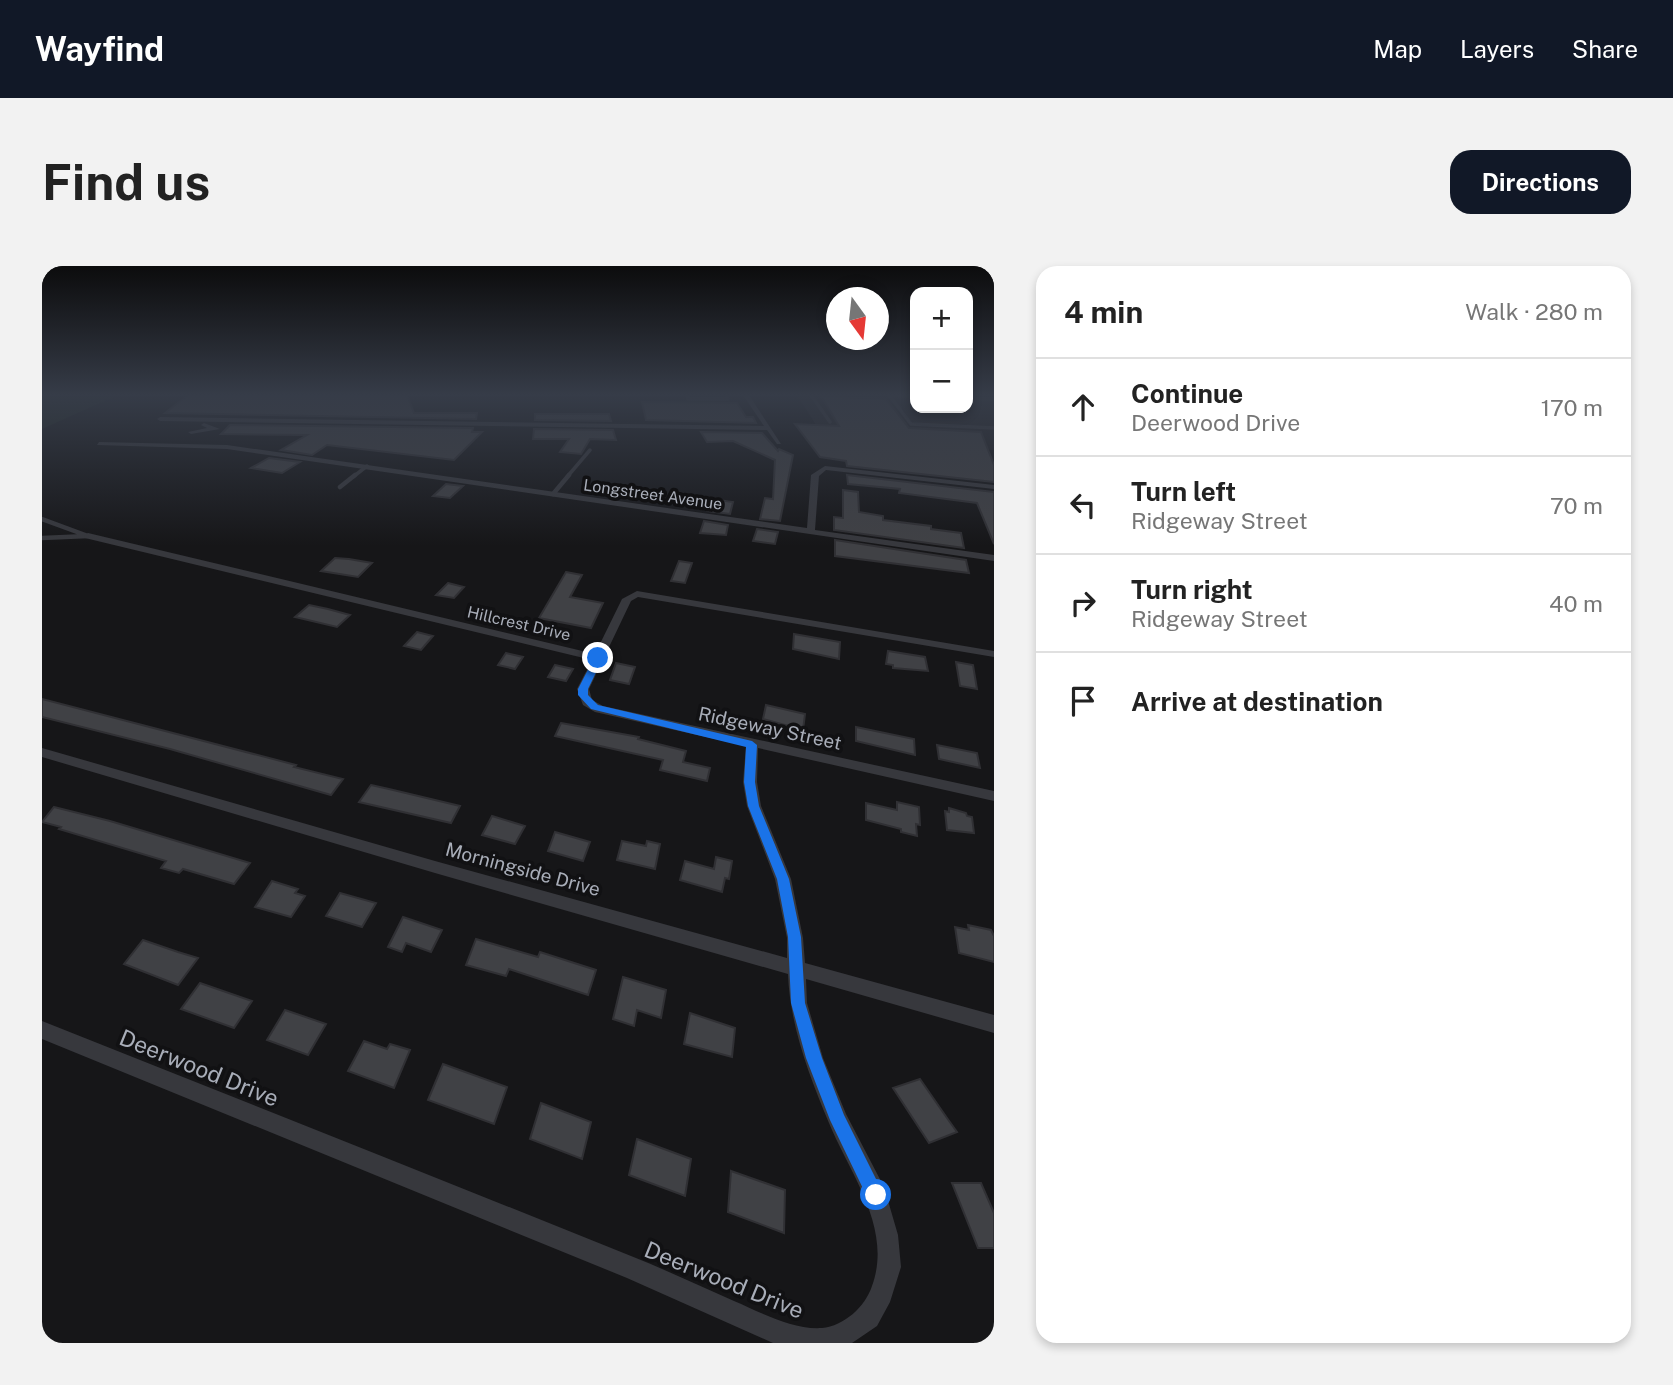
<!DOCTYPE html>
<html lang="en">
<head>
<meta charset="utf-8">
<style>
	:root { --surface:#fff; --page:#f2f2f2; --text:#222; --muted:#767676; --line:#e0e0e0; --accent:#111827 }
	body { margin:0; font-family:"Public Sans",sans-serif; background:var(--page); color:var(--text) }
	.controls { position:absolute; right:21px; top:21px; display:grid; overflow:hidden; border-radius:14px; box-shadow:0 4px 10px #0003 }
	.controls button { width:63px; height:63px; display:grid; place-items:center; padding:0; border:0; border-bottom:2px solid var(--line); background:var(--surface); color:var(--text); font:35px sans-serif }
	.compass { position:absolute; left:784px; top:21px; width:63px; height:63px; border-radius:50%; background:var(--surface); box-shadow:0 4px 10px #0003; rotate:165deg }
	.stop { position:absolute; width:21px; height:21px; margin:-16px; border:5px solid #1a73e8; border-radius:50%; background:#fff }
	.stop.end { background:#1a73e8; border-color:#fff; box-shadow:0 2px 7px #0008 }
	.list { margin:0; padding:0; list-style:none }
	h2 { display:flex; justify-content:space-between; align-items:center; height:91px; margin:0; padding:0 28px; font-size:30px }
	h2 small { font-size:23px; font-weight:400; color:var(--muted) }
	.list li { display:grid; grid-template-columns:46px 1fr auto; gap:21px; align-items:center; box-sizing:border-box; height:98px; padding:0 28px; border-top:2px solid var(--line) }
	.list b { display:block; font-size:26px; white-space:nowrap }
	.list p { margin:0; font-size:23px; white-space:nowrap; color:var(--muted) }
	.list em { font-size:23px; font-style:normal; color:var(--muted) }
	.icon { flex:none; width:38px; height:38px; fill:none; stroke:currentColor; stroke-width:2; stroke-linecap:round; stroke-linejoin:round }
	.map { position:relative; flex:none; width:952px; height:1077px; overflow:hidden; border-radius:21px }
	header { display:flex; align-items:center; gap:42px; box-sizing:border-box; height:98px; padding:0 35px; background:var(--accent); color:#fff }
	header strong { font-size:33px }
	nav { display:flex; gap:38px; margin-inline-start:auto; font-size:24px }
	.intro { display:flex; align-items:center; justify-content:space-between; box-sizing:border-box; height:168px; padding:0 42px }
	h1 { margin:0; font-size:49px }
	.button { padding:18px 32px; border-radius:21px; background:var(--accent); color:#fff; font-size:24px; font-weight:700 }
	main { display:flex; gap:42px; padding:0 42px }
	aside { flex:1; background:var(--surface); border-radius:21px; box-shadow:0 4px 10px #0003 }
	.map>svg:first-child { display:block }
	.built { fill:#222225 }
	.green { fill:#1e261f }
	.building { fill:#404145; stroke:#303034; stroke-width:2 }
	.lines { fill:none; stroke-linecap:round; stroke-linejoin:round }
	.service-far1 { stroke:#37383d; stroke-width:3.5 }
	.service { stroke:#37383d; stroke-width:4.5 }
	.minor { fill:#37383d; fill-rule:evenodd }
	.route { fill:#1a73e8 }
	.labels { text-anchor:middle; stroke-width:7; stroke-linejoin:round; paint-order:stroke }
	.far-street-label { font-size:16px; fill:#a8adb8; stroke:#111113 }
	.street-label { font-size:19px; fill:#a8adb8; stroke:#111113 }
	.near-street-label { font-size:23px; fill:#a8adb8; stroke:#111113 }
</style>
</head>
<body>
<header>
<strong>Wayfind</strong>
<nav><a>Map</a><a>Layers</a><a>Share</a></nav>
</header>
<div class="intro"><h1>Find us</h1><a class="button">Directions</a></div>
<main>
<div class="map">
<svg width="952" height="1077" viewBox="0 0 952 1077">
	<rect width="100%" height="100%" fill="#161618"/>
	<!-- built -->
	<path class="built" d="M755,129H873V142H926V130L952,131V184L788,181Z"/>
	<!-- green -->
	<path class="green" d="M0,129H76L0,163Z"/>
	<!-- building -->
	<path class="building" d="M146,129H365L372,147H435L434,153L123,147Z
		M779,130L844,133L867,162L939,166L952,199V216L805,200L804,195L778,191L753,158L797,160Z
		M600,136L695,137L704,151H711L714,157L604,154Z
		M493,148H567L569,155L493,154Z
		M188,159L431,162L430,166H440L412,194L285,179L270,189L239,184L265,169L179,168Z
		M492,163L571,164L574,174L548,173L539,188L518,186L527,173H491Z
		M659,166L720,167L736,185L737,183L751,189L738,255L718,253L723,232L731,233L733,194L691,175L665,176Z
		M227,192L258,196L240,207L209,202Z
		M805,209L952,226V278L935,237L857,227L858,223L806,218Z
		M404,218L421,220L408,232L391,230Z
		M801,224L816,226L817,246L841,250V254L889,260V263L919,267L922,282L792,264V251L801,252Z
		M669,233L691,236L688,248L665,245Z
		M662,255L686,259L684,269L658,267Z
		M715,263L736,266L733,278L711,275Z
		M793,274L924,294L927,307L793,290Z
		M293,292L307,293L330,297L316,311L279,305Z
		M637,295L650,297L643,317L629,315Z
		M524,306L540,309L528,331L561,337L549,362L497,352Z
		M406,317L422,321L412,332L394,329Z
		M267,339L286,343L308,349L295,361L253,351Z
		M375,366L391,370L379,384L362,380Z
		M752,368L798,376L797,393L751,383Z
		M846,385L883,391L886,405L851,402V399L844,398Z
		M464,387L481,391L473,403L456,399Z
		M914,396L931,399L935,423L918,420Z
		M574,397L593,401L587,418L568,414Z
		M513,399L531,403L524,415L506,411Z
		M0,433L254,499L252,501L301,513L289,529L128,483L0,451Z
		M724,439L763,448L761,464L721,453Z
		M519,457L597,471L596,473L644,485L641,496L668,502L665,515L618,504L621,494L513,470Z
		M814,461L872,473L873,489L814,475Z
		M895,479L935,487L938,502L897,493Z
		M329,519L347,523L418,540L409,557L317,536Z
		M855,536L877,541L878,559L874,558L875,570L859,566V563L824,554V537L855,544Z
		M12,541L68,555L208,597L192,618L141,603L137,607L119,602L124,595L17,563L19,561L0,556Z
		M907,542L924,547L925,550L930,551L932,567L905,564L903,545L907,546Z
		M450,550L483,560L473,578L440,569Z
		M513,566L548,576L541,595L506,585Z
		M580,575L604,580L605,575L618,578L613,603L575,594Z
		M674,591L690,595L687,613L683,612L680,626L638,614L643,595L672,603Z
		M230,615L256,623L253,627L263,630L249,651L213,641Z
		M298,627L334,637L320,661L284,650Z
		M361,651L400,664L389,686L364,677L360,686L346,681Z
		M926,659L949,664L952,670V696L917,687L913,661L927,664Z
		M434,673L496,691L498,686L554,704L546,729L467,703L464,710L424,699Z
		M101,674L136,686L156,692L136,719L82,698Z
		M581,711L624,724L619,752L595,744L592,760L571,753Z
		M158,717L210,735L192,762L139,743Z
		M243,744L284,758L266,789L225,774Z
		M648,747L693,762L690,791L642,778Z
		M322,775L345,783L348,778L368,784L352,822L306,805Z
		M401,798L465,821L452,858L386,834Z
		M878,813L905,852L915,866L887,877L851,822Z
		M499,837L549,856L540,893L488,873Z
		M595,873L649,893L643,930L587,909Z
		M689,905L743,924L742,967L686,946Z
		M910,917H939L952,947V982H936Z"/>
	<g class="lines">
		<!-- service-far1 -->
		<path class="service-far1" d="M645,129L646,133H686L684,129
			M769,129L788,156
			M847,129L869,158L952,162
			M851,129L873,130
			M926,132L952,133
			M311,211L325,200
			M525,211L548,184"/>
		<!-- service -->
		<path class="service" d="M298,221L313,209
			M511,228L527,209
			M0,253L46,270L0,272"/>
		<!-- minor -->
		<path class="minor" d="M701,129H707L739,178H735L725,164L118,155L115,153L118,151L722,160Z
			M948,129H952V131L949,130Z
			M162,157L178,163L149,168L146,166L165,162L159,159Z
			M57,176L185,179L765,262L769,209L783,200L952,219V223L784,204L777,210L773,264L952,289V295L185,183L55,179Z
			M46,267L553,388L580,333L595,325L952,385V391L596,331L589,335L547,423L550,434L561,440L952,525V535L716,482L715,516L719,540L749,613L761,672L763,697L952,749V767L764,713L765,737L781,792L804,848L842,921L856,969L859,1001L848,1036L835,1060L810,1077H731L585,1012L0,773V755C196,833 393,911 589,990C624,1004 658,1020 692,1035C718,1046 750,1064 780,1062C802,1060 823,1041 830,1020C851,962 808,908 787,857C767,809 748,760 746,708L393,607L0,491V482L393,595L745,692V672L733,613L705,540L701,516L704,480L553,446L541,439L535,423L550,394L43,272L42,270Z"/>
	</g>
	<!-- sky -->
	<linearGradient id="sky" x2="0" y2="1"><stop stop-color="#0c0c0d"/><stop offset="0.46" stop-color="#363c48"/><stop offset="1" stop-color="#363c48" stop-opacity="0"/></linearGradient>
	<rect width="952" height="280" fill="url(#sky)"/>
	<!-- route -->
	<path class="route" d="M553,390L561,392L546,423V429L556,439L710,475L715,479L713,516L717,540L747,613L759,671L763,737L780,792L802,849L842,929L840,935L834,938L827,935L788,854L764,792L749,737L746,671L735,613L706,540L702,516L704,481L549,443L536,429V423Z"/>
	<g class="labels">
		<!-- far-street labels -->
		<g class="far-street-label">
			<text transform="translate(611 228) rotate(8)" y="6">Longstreet Avenue</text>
			<text transform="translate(477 357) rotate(13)" y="6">Hillcrest Drive</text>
		</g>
		<!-- street labels -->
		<g class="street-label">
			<text transform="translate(728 462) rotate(12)" y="7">Ridgeway Street</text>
			<text transform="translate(481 603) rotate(15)" y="7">Morningside Drive</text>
		</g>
		<!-- near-street labels -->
		<g class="near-street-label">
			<text transform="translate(157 802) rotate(22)" y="8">Deerwood Drive</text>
			<text transform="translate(682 1014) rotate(22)" y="8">Deerwood Drive</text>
		</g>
	</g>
</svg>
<div class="controls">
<button>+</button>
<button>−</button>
</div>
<svg class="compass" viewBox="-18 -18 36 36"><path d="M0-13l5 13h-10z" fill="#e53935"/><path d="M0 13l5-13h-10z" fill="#767676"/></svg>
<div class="stop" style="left:834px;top:929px"></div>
<div class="stop end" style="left:556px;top:392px"></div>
</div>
<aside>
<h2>4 min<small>Walk · 280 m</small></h2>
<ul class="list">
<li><svg class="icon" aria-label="ahead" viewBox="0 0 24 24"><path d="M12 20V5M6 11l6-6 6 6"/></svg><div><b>Continue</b><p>Deerwood Drive</p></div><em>170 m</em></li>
<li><svg class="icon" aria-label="left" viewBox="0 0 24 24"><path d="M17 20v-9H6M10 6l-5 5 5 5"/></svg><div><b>Turn left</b><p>Ridgeway Street</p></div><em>70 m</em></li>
<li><svg class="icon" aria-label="right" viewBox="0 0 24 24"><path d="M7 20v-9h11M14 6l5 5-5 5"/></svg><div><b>Turn right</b><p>Ridgeway Street</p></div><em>40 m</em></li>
<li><svg class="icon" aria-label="arrive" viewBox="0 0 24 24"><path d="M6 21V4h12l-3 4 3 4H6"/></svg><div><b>Arrive at destination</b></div></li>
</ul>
</aside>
</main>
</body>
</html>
